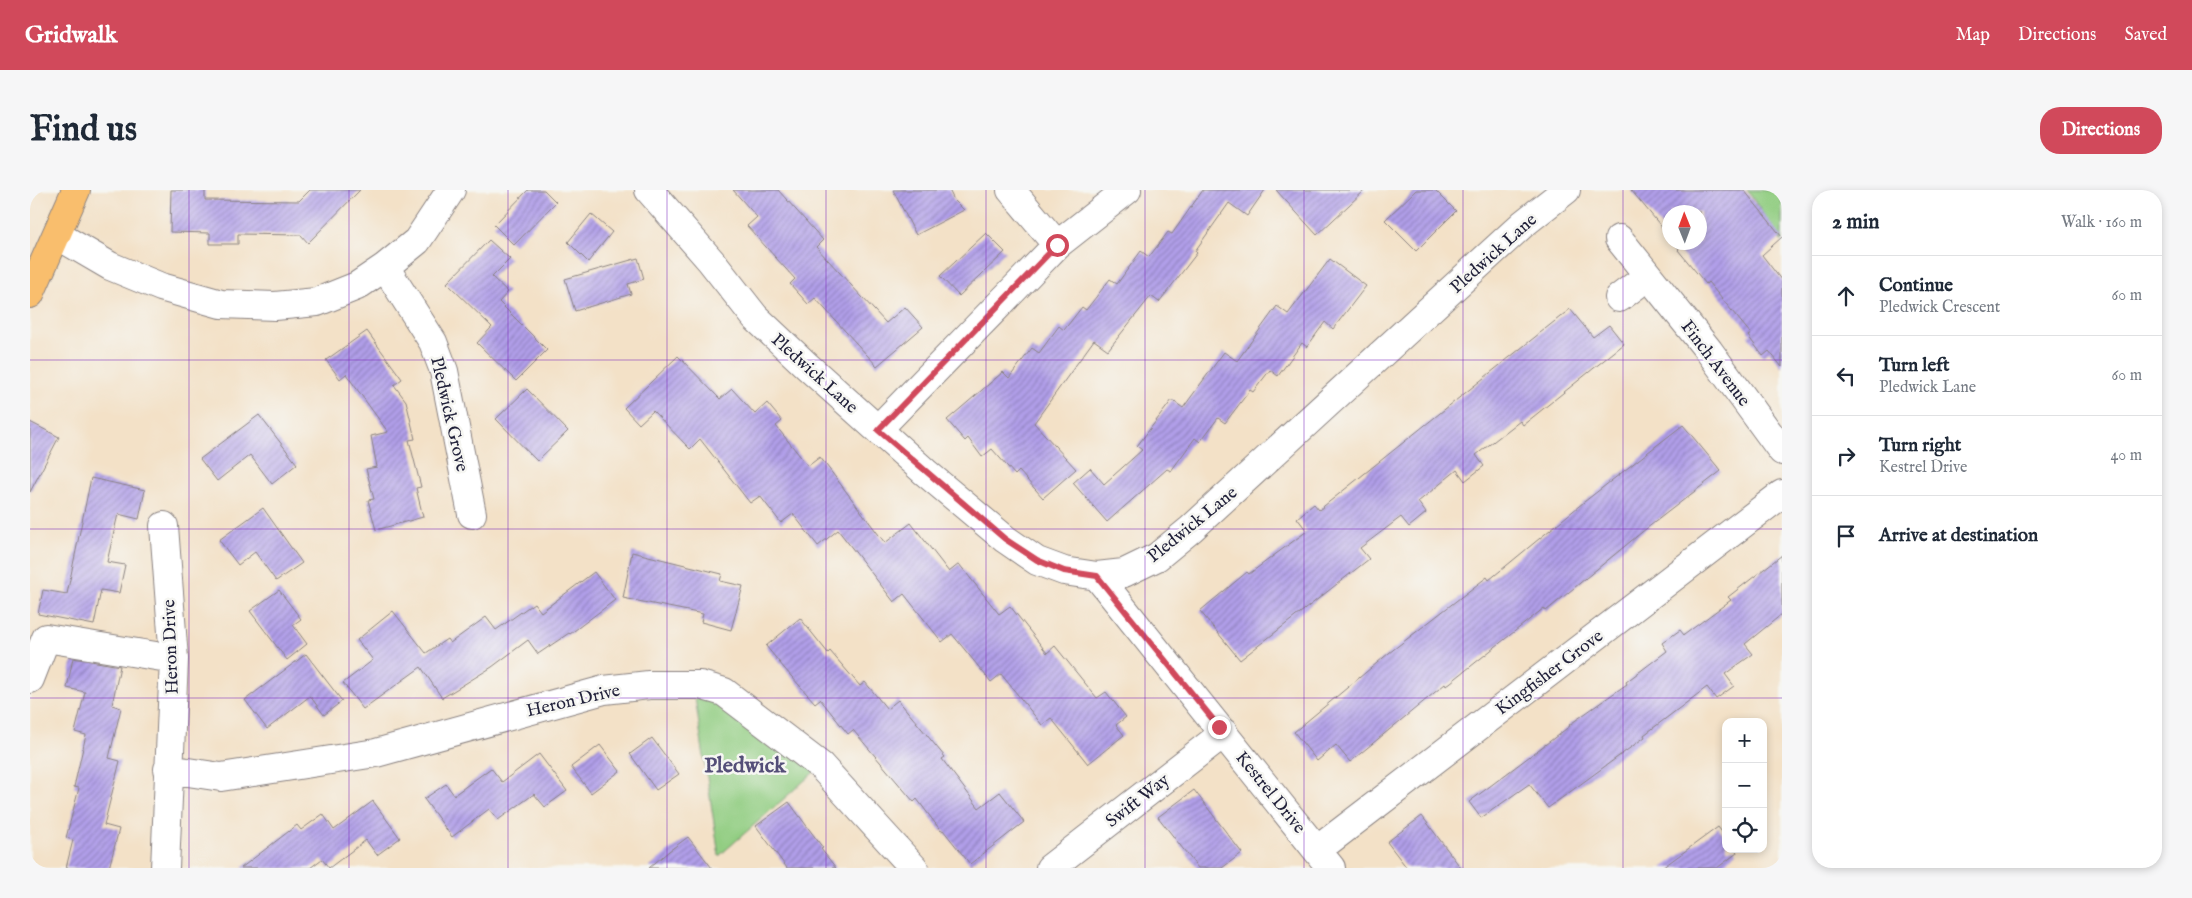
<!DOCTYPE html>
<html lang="en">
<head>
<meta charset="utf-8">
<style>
	:root { --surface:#fff; --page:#f6f6f7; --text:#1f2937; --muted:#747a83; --line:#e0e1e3; --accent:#d1495b }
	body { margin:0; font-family:"IM FELL English",serif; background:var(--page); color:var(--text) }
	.controls { position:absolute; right:15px; bottom:15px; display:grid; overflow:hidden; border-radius:10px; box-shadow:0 2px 8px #0003 }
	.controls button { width:45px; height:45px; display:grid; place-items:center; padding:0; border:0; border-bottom:1px solid var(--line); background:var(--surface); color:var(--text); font:25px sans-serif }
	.compass { position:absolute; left:1632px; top:15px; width:45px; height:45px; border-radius:50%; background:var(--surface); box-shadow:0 2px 8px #0003; rotate:359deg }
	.stop { position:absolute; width:15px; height:15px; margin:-11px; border:4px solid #d1495b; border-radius:50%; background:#fff }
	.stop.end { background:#d1495b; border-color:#fff; box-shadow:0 1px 5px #0008 }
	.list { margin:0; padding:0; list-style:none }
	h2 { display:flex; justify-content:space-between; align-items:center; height:65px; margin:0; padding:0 20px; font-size:21px }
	h2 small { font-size:16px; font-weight:400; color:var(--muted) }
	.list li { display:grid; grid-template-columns:32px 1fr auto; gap:15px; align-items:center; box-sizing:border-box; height:80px; padding:0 20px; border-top:1px solid var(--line) }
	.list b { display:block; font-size:19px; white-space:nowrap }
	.list p { margin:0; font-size:16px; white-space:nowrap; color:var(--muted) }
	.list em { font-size:16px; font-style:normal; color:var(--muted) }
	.icon { flex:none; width:28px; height:28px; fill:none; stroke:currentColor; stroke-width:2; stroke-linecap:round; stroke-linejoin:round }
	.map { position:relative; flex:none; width:1752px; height:678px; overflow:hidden; border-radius:20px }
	header { display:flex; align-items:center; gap:30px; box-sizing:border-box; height:70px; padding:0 25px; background:var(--accent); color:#fff }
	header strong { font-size:24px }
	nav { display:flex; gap:28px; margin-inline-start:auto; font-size:18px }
	.intro { display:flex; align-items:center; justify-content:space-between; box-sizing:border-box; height:120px; padding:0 30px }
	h1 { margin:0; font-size:35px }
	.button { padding:12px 22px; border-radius:20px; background:var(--accent); color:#fff; font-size:18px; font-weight:700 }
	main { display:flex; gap:30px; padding:0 30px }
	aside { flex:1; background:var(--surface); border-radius:20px; box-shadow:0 2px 8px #0003 }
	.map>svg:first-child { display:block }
	.grass { fill:#92cd82; stroke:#5a785e }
	.building { fill:url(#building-hatch) }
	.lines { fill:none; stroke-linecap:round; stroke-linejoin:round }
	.minor-casing { stroke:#8a8281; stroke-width:30 }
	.major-casing { stroke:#8a8281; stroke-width:30 }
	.minor { stroke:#fff; stroke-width:28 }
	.major { stroke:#f9be6d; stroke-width:28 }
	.route { stroke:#d1495b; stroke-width:6 }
	.grid { fill:none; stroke:#7b2cbf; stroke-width:1; stroke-opacity:0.55 }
	.labels { text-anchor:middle; stroke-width:5; stroke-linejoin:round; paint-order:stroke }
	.street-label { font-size:18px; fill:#22223b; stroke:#f6f6f2 }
	.district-label { font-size:22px; font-weight:bold; fill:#544e78; stroke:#f6f6f2 }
</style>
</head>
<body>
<header>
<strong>Gridwalk</strong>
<nav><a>Map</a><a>Directions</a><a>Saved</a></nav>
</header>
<div class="intro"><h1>Find us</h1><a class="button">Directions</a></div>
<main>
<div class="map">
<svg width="1752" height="678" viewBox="0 0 1752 678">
	<defs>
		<pattern id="building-hatch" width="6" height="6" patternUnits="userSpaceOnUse" patternTransform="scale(1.25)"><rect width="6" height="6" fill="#b19fe9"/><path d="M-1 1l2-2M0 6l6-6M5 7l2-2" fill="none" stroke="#9081be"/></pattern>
	</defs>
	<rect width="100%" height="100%" fill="#f6f6f2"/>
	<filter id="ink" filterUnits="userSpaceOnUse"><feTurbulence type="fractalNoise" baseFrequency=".02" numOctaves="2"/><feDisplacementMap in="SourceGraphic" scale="10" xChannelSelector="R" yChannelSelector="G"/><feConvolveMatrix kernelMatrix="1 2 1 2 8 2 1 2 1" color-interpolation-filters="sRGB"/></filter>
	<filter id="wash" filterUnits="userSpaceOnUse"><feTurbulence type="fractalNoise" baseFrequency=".0096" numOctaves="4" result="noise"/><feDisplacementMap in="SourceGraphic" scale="20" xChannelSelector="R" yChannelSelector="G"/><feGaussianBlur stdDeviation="1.12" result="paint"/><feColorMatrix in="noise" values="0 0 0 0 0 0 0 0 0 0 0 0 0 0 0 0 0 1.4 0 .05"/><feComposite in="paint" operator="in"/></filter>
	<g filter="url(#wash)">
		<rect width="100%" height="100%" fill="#f3e1c7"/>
		<!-- grass -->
		<path class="grass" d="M1717,0H1752V52Z
			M663,495L791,576L689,666Z"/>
		<g id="blocks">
			<!-- building -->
			<path class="building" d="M141,0H175V10L269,11L280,0H330L278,53L271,45L208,44V54H180V43L140,42Z
				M498,0H514L526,12L484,55L464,35Z
				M703,0H748L793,50L786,57L856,133L875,117L893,137L847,176L785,108L778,114L760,94L765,89L717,36L727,27Z
				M863,0H919L924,10L934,20L886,45Z
				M1173,0H1235L1217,26L1199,13L1165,61L1167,63L1129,112L1121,106L1078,160L1064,150L1004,233L1046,279L1013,308L989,281L985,285L962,259L952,267L938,248L935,251L917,230L973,182L979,188L1002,158L1009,163L1029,136L1034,140L1052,117L1056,120L1080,89L1087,94L1111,61L1119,67L1138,42L1142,44Z
				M1246,0H1335L1287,45Z
				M1386,0H1405L1426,21L1386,61L1355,30Z
				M1601,0H1714L1752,47L1732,65L1752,91V177L1739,161L1733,166L1718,146L1721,144L1678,92L1676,94L1648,60L1649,59L1644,52H1670V22H1640V47Z
				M561,24L582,42L558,72L538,52Z
				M956,43L975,62L929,106L910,86Z
				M459,50L480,69L462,87L478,102L469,112L517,160L486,191L447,153L462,137L417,93Z
				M608,68L614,89L598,94L601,104L545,121L535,89Z
				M1300,69L1336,96L1303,139L1295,132L1277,157L1272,153L1248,186L1240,180L1223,202L1220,200L1195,233L1188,228L1170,252L1165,248L1141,281L1137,279L1077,332L1043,293L1060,278L1074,294L1112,260L1107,256L1142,210L1153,218L1194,162L1207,171L1247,116L1258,124Z
				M1540,119L1563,147L1579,135L1594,154L1493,235L1490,231L1446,265L1454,276L1435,291L1427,280L1388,312L1396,323L1379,337L1371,327L1330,358L1339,369L1210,470L1170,421L1217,382L1219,384L1277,341L1267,328L1284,314L1289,320Z
				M337,141L372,189L364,195L376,211L385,249L379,250L391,297L386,298L393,327L346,340L338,310L344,309L336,279L347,277L341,246L358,242L316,184L310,189L296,170Z
				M648,166L690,209L702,199L725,224L737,213L752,231L746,236L778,276L790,267L855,353L881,333L919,382L929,374L969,424L980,416L1017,463L1025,456L1067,508L1076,502L1096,527L1086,535L1094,545L1058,574L1021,528L1012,535L971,484L961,492L922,444L912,452L874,404L864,412L808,340L788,356L763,324L751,333L730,306L720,313L670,249L660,259L623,221L609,234L594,218Z
				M497,199L538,241L507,271L466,229Z
				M229,225L267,274L242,294L220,265L187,291L170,269Z
				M0,232L29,247L0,302Z
				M1653,235L1691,281L1612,342L1516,421L1514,418L1416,496L1415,494L1320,572L1306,555L1287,571L1264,542L1359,463L1457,387L1459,390L1554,312Z
				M61,288L115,300L109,329L88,324L77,372L95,375L89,403L71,400L64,435L8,424L13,400L37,404Z
				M233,318L272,373L246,391L225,362L208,375L189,350Z
				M602,362L692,384L690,391L713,396L701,440L671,432L673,424L593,408Z
				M1752,365V424L1715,454L1723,464L1695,484L1704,496L1686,509L1677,497L1614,545L1615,547L1518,618L1499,594L1451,628L1439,612L1540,536L1539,535L1597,494L1596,492L1637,461L1632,453L1650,440L1654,445L1701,410L1698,407Z
				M564,382L585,410L540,444L539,443L508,464L498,450L462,477L412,508L391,477L333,519L313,493L343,470L327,450L363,421L396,463L417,449L420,453L456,427L466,440L504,413L511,422Z
				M249,400L271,429L263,435L277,454L257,470L220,421Z
				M770,428L798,463L800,461L830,496L835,492L857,519L868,510L915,567L912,569L949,618L970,602L994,632L940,674L913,640L911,641L887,609L884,612L823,540L818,544L790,509L785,513L754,478L736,456Z
				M276,464L312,511L294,525L280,506L237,539L215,510Z
				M43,468L90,476L82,515L91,518L79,568L90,571L74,635L89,639L79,678H36L43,650L36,648L49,598L44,597L56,545L45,542L55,502L37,498Z
				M622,548L649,584L626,600L600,564Z
				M570,555L590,581L561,603L541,577Z
				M509,564L537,601L515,617L504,604L468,630L459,619L422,647L394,609L416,594L424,605L461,578L472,592Z
				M1164,600L1212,663L1192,678H1168L1128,627Z
				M343,611L370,648L347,665L336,650L299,678L292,669L280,678H211L267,635L271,640L293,624L304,640Z
				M759,612L793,658L791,659L806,678H757L726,636Z
				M1392,626L1431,678H1377L1357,652Z
				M1688,637L1696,647V659H1705L1707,663L1687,678H1632Z
				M658,647L682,678H619L639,661Z"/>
		</g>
	</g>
	<g filter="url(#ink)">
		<use href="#blocks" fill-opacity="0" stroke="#8a8281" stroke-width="1"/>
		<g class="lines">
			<defs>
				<path id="minor" d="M619,0L681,71L725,127L777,176L895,282L975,349L1007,371L1034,381L1067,386L1094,383L1127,367L1161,339L1493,34L1536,0
					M981,0L1027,55
					M27,45L80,76L131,97L191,114L245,116L287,112L327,96L355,77L387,51L421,0
					M1589,49L1679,161L1752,261
					M355,77L403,152L414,181L442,324
					M1589,108L1618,86
					M848,239L1027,55L1097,0
					M134,336L144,469L135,678
					M1067,386L1301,678
					M0,489L16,448L144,469
					M138,579L191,587L346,563L574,500L619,495H670L694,502L791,576L884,678
					M1287,660L1752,304
					M1020,678L1194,543"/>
				<path id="major" d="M0,104L46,0"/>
			</defs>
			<!-- minor casing -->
			<use href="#minor" class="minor-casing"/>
			<!-- major casing -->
			<use href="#major" class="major-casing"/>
			<!-- minor -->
			<use href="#minor" class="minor"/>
			<!-- major -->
			<use href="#major" class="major"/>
		</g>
	</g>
	<g class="lines" filter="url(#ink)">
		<!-- route -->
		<path class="route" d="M1027,55L848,240L975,349L1007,370L1034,381L1067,386L1189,537"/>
	</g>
	<!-- grid -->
	<path class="grid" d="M159,0V678M319,0V678M478,0V678M637,0V678M796,0V678M956,0V678M1115,0V678M1274,0V678M1433,0V678M1593,0V678M0,170H1752M0,339H1752M0,508H1752"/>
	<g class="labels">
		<!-- street labels -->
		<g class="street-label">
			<text transform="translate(1463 63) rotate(-42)" y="6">Pledwick Lane</text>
			<text transform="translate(1686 173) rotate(53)" y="6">Finch Avenue</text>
			<text transform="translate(785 183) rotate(42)" y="6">Pledwick Lane</text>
			<text transform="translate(420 224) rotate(77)" y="6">Pledwick Grove</text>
			<text transform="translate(1162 334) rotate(-39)" y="6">Pledwick Lane</text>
			<text transform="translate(140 457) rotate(-92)" y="6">Heron Drive</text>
			<text transform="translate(1519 482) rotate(-37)" y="6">Kingfisher Grove</text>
			<text transform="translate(543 510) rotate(-13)" y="6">Heron Drive</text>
			<text transform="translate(1241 602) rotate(51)" y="6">Kestrel Drive</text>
			<text transform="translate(1107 610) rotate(-38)" y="6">Swift Way</text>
		</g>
		<!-- district labels -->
		<g class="district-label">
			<text x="715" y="582">Pledwick</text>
		</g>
	</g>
</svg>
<div class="controls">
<button>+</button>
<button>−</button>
<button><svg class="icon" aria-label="locate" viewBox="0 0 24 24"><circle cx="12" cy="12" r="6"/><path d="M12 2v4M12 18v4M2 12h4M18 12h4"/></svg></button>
</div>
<svg class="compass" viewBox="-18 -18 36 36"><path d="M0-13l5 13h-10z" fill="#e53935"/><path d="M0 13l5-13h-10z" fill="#747a83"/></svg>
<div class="stop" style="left:1027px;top:55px"></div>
<div class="stop end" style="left:1189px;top:537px"></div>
</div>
<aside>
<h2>2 min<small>Walk · 160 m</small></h2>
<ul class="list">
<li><svg class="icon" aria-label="ahead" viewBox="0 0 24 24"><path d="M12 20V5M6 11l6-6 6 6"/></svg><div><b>Continue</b><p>Pledwick Crescent</p></div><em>60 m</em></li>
<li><svg class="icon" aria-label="left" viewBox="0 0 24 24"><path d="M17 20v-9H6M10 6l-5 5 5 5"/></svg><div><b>Turn left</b><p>Pledwick Lane</p></div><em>60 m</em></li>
<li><svg class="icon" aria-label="right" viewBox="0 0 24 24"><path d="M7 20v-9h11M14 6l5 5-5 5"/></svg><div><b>Turn right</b><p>Kestrel Drive</p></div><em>40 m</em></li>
<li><svg class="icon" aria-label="arrive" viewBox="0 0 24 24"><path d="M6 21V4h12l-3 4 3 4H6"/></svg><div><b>Arrive at destination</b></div></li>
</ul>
</aside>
</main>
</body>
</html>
